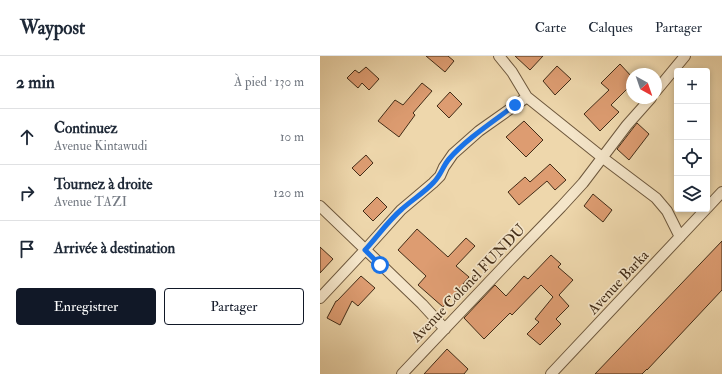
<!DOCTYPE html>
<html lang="fr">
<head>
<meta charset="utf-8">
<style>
	:root { --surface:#fff; --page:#f2f2f3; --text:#1f2937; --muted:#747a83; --line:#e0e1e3; --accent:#111827 }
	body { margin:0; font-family:"IM FELL Double Pica",serif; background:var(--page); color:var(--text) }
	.controls { position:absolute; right:12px; top:12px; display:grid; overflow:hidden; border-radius:4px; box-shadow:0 2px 6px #0003 }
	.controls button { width:36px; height:36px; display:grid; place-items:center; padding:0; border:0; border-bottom:1px solid var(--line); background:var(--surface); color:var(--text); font:20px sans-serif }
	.compass { position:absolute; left:306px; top:12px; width:36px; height:36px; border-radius:50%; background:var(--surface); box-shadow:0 2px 6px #0003; rotate:140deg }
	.stop { position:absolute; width:12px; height:12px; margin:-9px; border:3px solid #1a73e8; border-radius:50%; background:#fff }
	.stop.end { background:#1a73e8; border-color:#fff; box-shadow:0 1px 4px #0008 }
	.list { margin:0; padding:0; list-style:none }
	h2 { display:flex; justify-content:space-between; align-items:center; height:52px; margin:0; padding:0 16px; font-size:17px }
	h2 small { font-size:13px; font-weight:400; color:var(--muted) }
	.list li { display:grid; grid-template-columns:26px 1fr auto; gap:12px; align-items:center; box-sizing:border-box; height:56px; padding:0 16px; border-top:1px solid var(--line) }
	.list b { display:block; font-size:15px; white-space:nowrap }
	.list p { margin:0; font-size:13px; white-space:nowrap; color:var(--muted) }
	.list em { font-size:13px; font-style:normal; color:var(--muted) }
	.actions { display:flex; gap:8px; padding:12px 16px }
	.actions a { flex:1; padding:9px 0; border:1px solid var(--accent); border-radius:4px; text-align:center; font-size:14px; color:var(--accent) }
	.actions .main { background:var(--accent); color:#fff }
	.icon { flex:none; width:22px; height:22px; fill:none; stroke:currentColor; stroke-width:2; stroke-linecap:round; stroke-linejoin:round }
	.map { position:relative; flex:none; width:402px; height:318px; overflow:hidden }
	header { display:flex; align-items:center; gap:24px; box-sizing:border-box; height:56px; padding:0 20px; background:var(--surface); border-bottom:1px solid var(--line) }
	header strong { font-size:19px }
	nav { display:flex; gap:22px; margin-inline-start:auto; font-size:14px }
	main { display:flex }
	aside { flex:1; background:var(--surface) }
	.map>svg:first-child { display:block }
	.building { fill:#dd9c71; stroke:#422c17 }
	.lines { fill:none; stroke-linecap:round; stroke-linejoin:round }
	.minor-casing { stroke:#6d573c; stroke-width:12 }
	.minor { stroke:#f4e5c9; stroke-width:10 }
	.route { stroke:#1a73e8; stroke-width:5 }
	.labels { text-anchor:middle; stroke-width:3.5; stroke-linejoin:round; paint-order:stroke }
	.street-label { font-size:15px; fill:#422c17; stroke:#f4e5c9 }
</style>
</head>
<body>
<header>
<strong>Waypost</strong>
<nav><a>Carte</a><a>Calques</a><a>Partager</a></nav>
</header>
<main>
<aside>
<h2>2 min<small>À pied · 130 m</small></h2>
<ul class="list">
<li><svg class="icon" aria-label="ahead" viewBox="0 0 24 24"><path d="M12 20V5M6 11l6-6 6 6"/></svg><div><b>Continuez</b><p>Avenue Kintawudi</p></div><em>10 m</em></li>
<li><svg class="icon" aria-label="right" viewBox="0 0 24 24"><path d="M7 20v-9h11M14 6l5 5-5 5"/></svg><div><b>Tournez à droite</b><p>Avenue TAZI</p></div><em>120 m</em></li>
<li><svg class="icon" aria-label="arrive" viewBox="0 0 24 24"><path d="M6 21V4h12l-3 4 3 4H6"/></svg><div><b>Arrivée à destination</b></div></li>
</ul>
<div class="actions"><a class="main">Enregistrer</a><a>Partager</a></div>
</aside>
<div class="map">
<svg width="402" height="318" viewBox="0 0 402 318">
	<rect width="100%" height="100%" fill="#eed7ac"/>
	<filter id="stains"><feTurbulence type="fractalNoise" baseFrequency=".005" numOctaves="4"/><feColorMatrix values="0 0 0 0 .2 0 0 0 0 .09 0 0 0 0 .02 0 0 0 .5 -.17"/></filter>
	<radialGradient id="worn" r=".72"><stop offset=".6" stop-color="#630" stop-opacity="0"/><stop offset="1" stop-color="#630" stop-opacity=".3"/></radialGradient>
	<!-- building -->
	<path class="building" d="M106,0H128L134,5L125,16Z
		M195,0H223L210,14Z
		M300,8L312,21V28L291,49L299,56L280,75L264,58L289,34L281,27Z
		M237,10L251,23L235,39L223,25Z
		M46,11L59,23L49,34L42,27L38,32L27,22L35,14L39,17Z
		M102,27L112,35L93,57L95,59L79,81L58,65L75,44L83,49Z
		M130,36L142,48L129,62L117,50Z
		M204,65L223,84L206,101L186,81Z
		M317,67L329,78L309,104L297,93Z
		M46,99L53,107L40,120L32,112Z
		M230,108L246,124L235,134L227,125L199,149L188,136L205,121L210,126Z
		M273,138L292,154L283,166L264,150Z
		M57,141L67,151L53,165L43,155Z
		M97,173L128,201L146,182L155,190L136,210L149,221L123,251L98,229L106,220L78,194Z
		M402,185V234L327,314V313L322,318H275Z
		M0,191L13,203L0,217Z
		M231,199L241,208L238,211L253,224L239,239L249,250L236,263L241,268L220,289L207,278L219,266L215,263L233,241L221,229L192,259L190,257L164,283L144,262L175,229L186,240L204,220L208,223Z
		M41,220L55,232L38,250L32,245L20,269L7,262L16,245H17Z
		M127,293L148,313L144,318H104Z"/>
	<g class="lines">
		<defs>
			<path id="minor" d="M179,0L192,16L207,41L283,102L336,142L347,155L360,181
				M336,35L365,0
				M0,150L102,248L125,273
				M387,152L402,136
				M0,242L45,194L81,154L113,127L120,120L124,111L133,98L159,75L207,41
				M82,318L188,206L241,151L263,127L307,69L331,42
				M231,318L386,153"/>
		</defs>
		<!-- minor casing -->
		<use href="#minor" class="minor-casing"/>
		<!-- minor -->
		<use href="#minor" class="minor"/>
	</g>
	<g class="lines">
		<!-- route -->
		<path class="route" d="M60,209L45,194C57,181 68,165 82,153C92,144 105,136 114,126C121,119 123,110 129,103C146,83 174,65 195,49"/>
	</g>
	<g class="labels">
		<!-- street labels -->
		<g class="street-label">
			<text transform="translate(298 226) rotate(-47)" y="5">Avenue Barka</text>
			<text transform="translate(148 227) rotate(-46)" y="5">Avenue Colonel FUNDU</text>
		</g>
	</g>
	<rect width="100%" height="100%" filter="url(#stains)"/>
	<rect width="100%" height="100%" fill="url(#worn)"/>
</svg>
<div class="controls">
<button>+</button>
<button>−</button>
<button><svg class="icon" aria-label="locate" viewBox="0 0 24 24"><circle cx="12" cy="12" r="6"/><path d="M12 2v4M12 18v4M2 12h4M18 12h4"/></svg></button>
<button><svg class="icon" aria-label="layers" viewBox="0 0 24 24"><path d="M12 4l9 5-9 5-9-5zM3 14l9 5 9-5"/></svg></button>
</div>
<svg class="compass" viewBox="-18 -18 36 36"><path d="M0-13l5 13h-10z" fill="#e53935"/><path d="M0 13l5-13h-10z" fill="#747a83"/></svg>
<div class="stop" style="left:60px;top:209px"></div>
<div class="stop end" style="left:195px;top:49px"></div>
</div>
</main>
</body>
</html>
